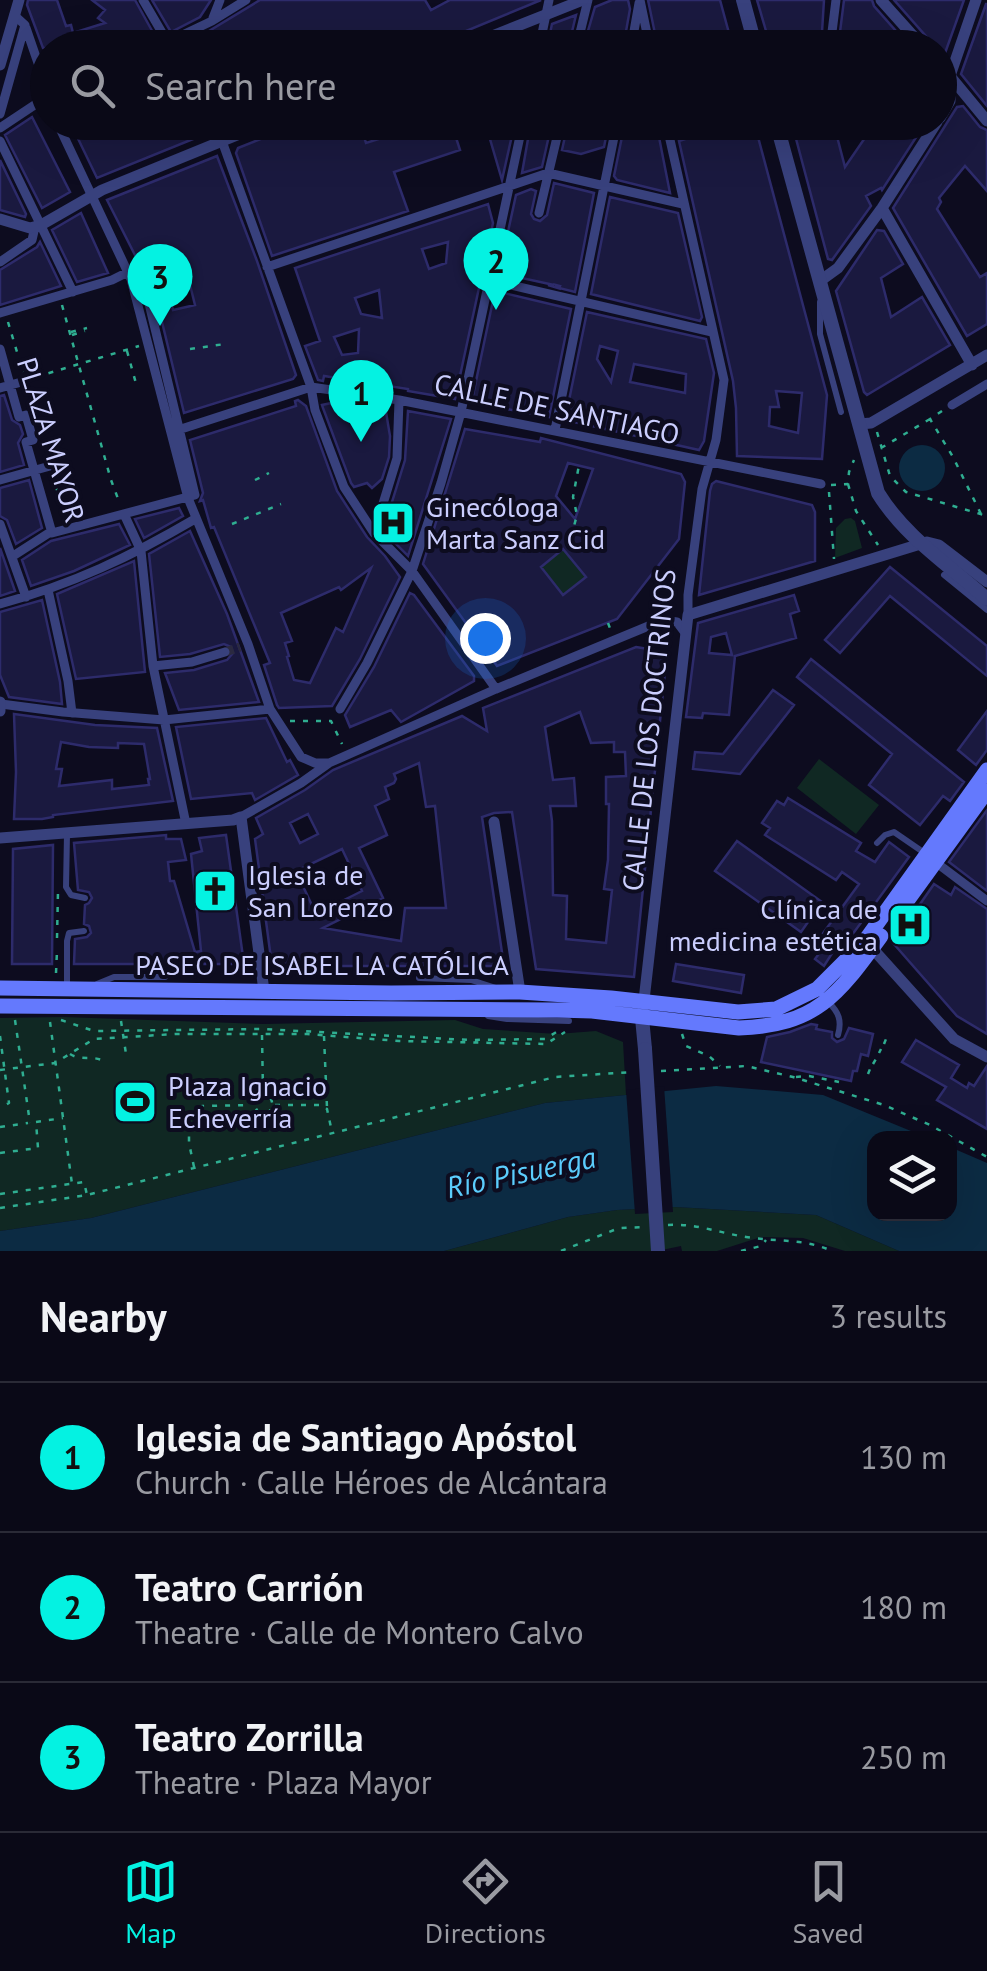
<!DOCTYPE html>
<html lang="en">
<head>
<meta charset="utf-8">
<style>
	:root { --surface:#0a0917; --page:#181724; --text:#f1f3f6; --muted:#999aa1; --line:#2a2a36; --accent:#04f2e2 }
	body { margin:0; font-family:"PT Sans",sans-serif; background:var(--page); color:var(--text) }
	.controls { position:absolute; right:30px; bottom:30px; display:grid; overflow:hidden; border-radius:20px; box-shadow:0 10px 40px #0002 }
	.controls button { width:90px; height:90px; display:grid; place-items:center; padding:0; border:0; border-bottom:2px solid var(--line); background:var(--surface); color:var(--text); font:50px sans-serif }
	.you { position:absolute; left:485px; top:638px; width:35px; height:35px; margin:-25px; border:8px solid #fff; border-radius:50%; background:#1a73e8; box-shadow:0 0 0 15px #1a73e833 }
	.badge { display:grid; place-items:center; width:65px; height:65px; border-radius:50%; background:var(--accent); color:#111; font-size:32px; font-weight:700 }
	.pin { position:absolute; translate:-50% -82px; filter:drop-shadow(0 2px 5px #0008) }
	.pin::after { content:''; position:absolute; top:52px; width:35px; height:30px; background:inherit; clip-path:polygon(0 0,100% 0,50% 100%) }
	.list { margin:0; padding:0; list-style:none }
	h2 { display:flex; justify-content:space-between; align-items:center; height:130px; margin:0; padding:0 40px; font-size:42px }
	h2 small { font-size:32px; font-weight:400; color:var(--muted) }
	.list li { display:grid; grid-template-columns:65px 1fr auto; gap:30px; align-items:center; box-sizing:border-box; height:150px; padding:0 40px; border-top:2px solid var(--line) }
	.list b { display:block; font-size:38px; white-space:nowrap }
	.list p { margin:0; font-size:32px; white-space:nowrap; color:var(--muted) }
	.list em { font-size:32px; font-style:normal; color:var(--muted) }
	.icon { flex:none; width:55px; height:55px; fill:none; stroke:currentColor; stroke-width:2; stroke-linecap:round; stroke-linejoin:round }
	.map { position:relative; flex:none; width:987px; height:1251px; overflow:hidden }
	.search { position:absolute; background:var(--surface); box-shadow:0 10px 40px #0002; left:30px; right:30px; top:30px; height:110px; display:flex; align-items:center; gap:25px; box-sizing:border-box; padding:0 35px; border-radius:55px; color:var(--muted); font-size:38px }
	.sheet { height:580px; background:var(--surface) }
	nav { display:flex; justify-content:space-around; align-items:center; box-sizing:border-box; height:140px; border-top:2px solid var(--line); background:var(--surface); font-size:28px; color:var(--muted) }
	nav a { display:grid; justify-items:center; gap:5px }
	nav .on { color:var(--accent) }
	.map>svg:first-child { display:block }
	.green { fill:#102823 }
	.water { fill:#0c2b43 }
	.pier { fill:#0d0c1f }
	.building { fill:#1a193f; stroke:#2d2b6b; stroke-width:2.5; fill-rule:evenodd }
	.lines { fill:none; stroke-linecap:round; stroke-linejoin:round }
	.pedestrian-tunnel { stroke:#2a2940; stroke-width:9; stroke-dasharray:9 4.5; stroke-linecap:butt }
	.path { stroke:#2fae91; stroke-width:2.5; stroke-dasharray:5 8; stroke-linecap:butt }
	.service { stroke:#38417d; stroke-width:6 }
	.pedestrian { stroke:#38417d; stroke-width:9 }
	.minor { stroke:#38417d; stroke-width:11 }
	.tertiary { stroke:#38417d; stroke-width:14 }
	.secondary { stroke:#6479fd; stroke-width:15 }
	.tertiary-bridge { stroke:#38417d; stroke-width:14 }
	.labels { text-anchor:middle; stroke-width:8; stroke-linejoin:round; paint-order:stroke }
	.street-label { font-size:28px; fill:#cbcefe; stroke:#0d0c1f }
	.poi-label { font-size:28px; fill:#cbcefe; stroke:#0d0c1f; text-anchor:start }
	.water-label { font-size:30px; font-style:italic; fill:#5bcdfd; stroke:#0d0c1f }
</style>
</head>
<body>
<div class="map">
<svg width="987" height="1251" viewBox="0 0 987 1251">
	<rect width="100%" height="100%" fill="#0d0c1f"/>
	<!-- green -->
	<path class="green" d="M851,518L855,521L862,548L835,558L836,528L845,519Z
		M563,549L586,577L563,595L541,567Z
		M819,759L879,805L856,834L797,788Z
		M63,1017L264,1024L455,1020L483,1029L557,1034L596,1031L623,1042L626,1095L545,1103L91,1218L0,1231V1018Z
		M675,1207L816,1215L899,1251H845L803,1238L761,1237L717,1251H682L681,1246L657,1251H444L568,1217L617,1210Z"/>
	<!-- water -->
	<path class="water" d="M899 468a23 23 0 1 1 46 0a23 23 0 1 1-46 0Z
		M716,1086L823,1095L928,1138H874V1214H950V1147L987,1163V1251H899L816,1215L675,1207L617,1210L568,1217L444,1251H0V1231L91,1218L545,1103Z"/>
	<!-- pier -->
	<path class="pier" d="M664,1086L673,1212L635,1214L626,1090Z"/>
	<!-- building -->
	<path class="building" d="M28,0H57L66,26L71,25L73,33L105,23L98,18L105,10L92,0H135L156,38L139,48H43L27,5Z
		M152,0H211L200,17L171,32Z
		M260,0H425L431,10L450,0H541L425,48H294L290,43L283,48H181Z
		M612,0H628L630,9L623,48H583L595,7Z
		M648,0H720L733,48H658Z
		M757,0H824L821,48H771Z
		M844,0H872L874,6L911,48H838Z
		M894,0H964L944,56L940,55V48H933L931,42Z
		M986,4H987V106L961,74Z
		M576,15L570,40L573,48H547L552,24Z
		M963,106L980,127L987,130V191L965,166L939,198L941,202L937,209L980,277L987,273V324L967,336L893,208L957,107Z
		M32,117L70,192L42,208L5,135Z
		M70,122H204L208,133L97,178Z
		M303,122H359L366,143L398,133L396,127L409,122H451L460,150L394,172L408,211L272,256L236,153L238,148Z
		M485,122H515L502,180Z
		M531,122H609L604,147L581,154L562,150L566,132L561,125L555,126L550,131L542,167L522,173Z
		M625,122H656L670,193L617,180L614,176Z
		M737,122H754L827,395L822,459L737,456L736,408L733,381L679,141ZM776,391L802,393L798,433L769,426L770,407H779Z
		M847,122H926L882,190L881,188L866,196L871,206L832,260L828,259L795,135L834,125L845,167L869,132L847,129Z
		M217,156L257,261L296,375L293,379L184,413L148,264L145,259H137L107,200ZM190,285L195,305L173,310L168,290Z
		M0,160L26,214L25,217L0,210Z
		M554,183L594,193L575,292L559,288L560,286L556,285L558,288L548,285H554L499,273L516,195L531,189L536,191L531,214L534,219L540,221L547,215Z
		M610,197L678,213L702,317L700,321L591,294Z
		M488,204L493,223L455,399L408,391V389L324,376L323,381L318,380L305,346L320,341L295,268ZM448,242L446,263L429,269L422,249ZM379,290L382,318L361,314L355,298ZM359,329L358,353L342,355L334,337Z
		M81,213L108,273L77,282L52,230Z
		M877,230L884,231L903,264L881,278L891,317L922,297L950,345L867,395L864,392L836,291Z
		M40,242L61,286L0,305V270L37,247Z
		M495,291L571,309L549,417L474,403L472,400Z
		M587,312L706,339L714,373L704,441L699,450L565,420ZM600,346L618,351L611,382L597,359ZM634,364L686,374L685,393L630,382Z
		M4,395L12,420L20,425L23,434L18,443L24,465L0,472V396Z
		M298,400L306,406L337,491L367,537L385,556L400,577L360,659L332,706L279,708L277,705L264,665L270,663L214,527L211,528L203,500L200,501L203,493L190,440L296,406L295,401ZM371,568L343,632L336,628L310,683L294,680L287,657L289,656L285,643L292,641L281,613L339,587L341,590Z
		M345,400L385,406L390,436L389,457L382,479L372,488L367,483L354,487L351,483L323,408L322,405Z
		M408,411L451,419L408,556L383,531L405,460Z
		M465,429L540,442L541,438L681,474L685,482L679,539L617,619L497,666L423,564ZM568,463L593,469L575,519L556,496ZM563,549L586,577L563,595L541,567Z
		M29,480L42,528L16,544L7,520L0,516V488Z
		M716,481L812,505L815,512V561L699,595L710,491L712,484Z
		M179,508L183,516L144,538L135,519Z
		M119,524L130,545L74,571L31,586L22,560L51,541Z
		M190,531L227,614L259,702L179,710L165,673L194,670L227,660L233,653L231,647L224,644L190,654L160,657L149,554Z
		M0,548L15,591L0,596Z
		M134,561L145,672L76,679L57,594Z
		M890,567L987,646V676L890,596L840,653L825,640Z
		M410,593L414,595L474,676V681L401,722L391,710L350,727L345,715L374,667Z
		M794,595L799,611L790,614L796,638L735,656L729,715L703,713L702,718L686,717L698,623ZM726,633L732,655L709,653L711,637Z
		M42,600L60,682L62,704L9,697L0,675V612Z
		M636,647L654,650L663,661L665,672L634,977L536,969L512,812L494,813L482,817L504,966H272L255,839L263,834L256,818L305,790L333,770L462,716L487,731L483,708ZM580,712L591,743L614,742V752H625L626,776L606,777V804H609L608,860L604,889L612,890L606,943L566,939L567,896L553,895L552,821L550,806H576L574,778L553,780L545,727ZM419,763L426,807L435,806L446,908H405L401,941L323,928L383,898L359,848L387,835L375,806L389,799L385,787L394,783L396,779L394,774ZM308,814L318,834L300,843L290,823ZM342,849L362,891L316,914L296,871Z
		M811,659L964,782L950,801L943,796L920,825L869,785L892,754L797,677Z
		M773,690L794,705L740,774L693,769L695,752L723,754Z
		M987,711V750L976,765L958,750Z
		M14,714L95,725L157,728L173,801L53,815V817L42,819H14L16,772ZM61,742L89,747L118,748V743L144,744L150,779H148L149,785L112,789V780L59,786L62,769H56Z
		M266,718L287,762L290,760L298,775L255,800L252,793L191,799L176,727Z
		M788,798L861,843L856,851L875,862L889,842L909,857L844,946L840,950L836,947L824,966L815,959L828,942L821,936L859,884L842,872L836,880L765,835L770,828L762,823L777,801L784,805Z
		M987,810V891L949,862Z
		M166,835V839H181L186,860L168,862L170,881H174L195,952L201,951L191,854L202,851L199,838L226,835L244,964H74L75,939L87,937L91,933L89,926L84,924L85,905L89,903L92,898L89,892L78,890L74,843Z
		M737,841L822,902L801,932L715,871Z
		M53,845L52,964H12L13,849Z
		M934,884L951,895L955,887L987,909V1034L957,1016L893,943Z
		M676,964L744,975L741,993L673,981Z
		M811,1024L817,1025L816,1029L832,1032V1038L837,1042L844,1039L849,1028L873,1034L868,1056L861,1054L857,1071H853L851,1081L761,1062L767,1037L790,1032Z
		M916,1040L959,1065L951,1078L967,1088L969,1083L974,1086L987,1066V1129L937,1100L946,1087L902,1062Z"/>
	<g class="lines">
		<!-- pedestrian-tunnel -->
		<path class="pedestrian-tunnel" d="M225,652L240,647"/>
		<!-- path -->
		<path class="path" d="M795,122H816
			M62,305L111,480L120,504
			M8,322L23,372
			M71,332L87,328
			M72,335L85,331
			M190,349L225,344
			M127,351L137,387
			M36,377L139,346
			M28,389L32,406
			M942,411L930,419L953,457L981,514
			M877,432L890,476L906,492L987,516
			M881,448L930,419
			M53,476L66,521
			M255,480L269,473
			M848,484L856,511L878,545
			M831,485L848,484L849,472L854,460
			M829,492L834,559
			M232,524L281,504
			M571,537L577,515L573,497L579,465
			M608,623L611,631
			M290,721H331L342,744
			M57,938L58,891
			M56,973L57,951
			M15,1020L30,1123
			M61,1020L94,1031L262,1029L470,1040L545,1039L558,1031
			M121,1021L126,1054
			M50,1022L72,1184
			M682,1034L686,1046L709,1056L720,1066
			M262,1035L263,1093L257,1097L254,1105L258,1112L265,1114C272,1110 274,1107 271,1099L263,1093
			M0,1036L9,1103L0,1108
			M324,1036L327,1108
			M884,1044L886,1039
			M879,1053L881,1049
			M70,1054C81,1061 92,1055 104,1061
			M873,1064L876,1059
			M0,1070L55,1063L94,1039L176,1034H307L399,1041L546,1044L565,1032
			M661,1071L746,1066L793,1077L884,1105L930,1125L987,1157
			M868,1074L870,1069
			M796,1077L809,1076L839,1082
			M275,1105H321L327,1109L332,1132
			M36,1122L63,1118
			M0,1127L28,1123
			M0,1153L38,1148L36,1122
			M194,1167L189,1143V1116L202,1106L251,1105
			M0,1194L84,1182L87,1195
			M0,1208L87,1195L555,1077L633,1072
			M668,1225C695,1223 720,1233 746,1237C777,1242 803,1238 832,1251
			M561,1251L619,1228L645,1227
			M741,1251L761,1246L766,1240"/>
		<!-- service -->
		<path class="service" d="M820,302V334L841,412
			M944,575L987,610
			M67,834L66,887L71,895L85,898
			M877,843L885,835L894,832L926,854
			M419,978L471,980L496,988
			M97,984L114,977H165
			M67,986V941L69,933L84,931
			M828,1002C839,1012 842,1021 838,1035
			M488,1016L507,1019L569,1021"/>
		<!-- pedestrian -->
		<path class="pedestrian" d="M143,0L171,48
			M640,0L650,48
			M213,18L220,0
			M26,28L48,92
			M578,41L588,0
			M155,48L212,21L246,0
			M539,48L549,0
			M631,48L639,3
			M830,48L836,0
			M0,114L25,25L14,15
			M57,122L131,279L188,498L248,644L270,709L301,757L315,763H329
			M212,122L222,141L311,387L315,410L344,487L374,533L412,571L496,689
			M666,122L724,380L716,440L702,489L688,595V615
			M0,128L48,96
			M668,135L710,122
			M0,141L73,292
			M539,213L558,133
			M0,262L32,240L35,227
			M267,267L548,173L683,204
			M489,280L712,332
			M0,313L112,280L140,266L195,495L52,533L26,442L33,440L26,415L19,417L0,349
			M0,388L25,381
			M952,405L987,384
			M555,430L617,122
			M175,431L311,387L399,400L821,484
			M0,480L50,466
			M124,514L141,551L153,666L186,824
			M0,524L26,597
			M374,533L397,458L399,400
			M13,556L52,531
			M48,590L68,681L72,713
			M0,604C73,584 130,557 195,519
			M153,666L192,662L225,652
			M1,704L63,712L164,720L270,709
			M340,709L367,663L412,571L441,483L461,412L523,122
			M241,817L301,783L329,763L496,689L663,620L677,622L686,634
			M942,867L987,901"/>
		<!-- minor -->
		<path class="minor" d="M881,0L924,48
			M462,48L583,0
			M940,64L987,121
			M0,65L19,0
			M940,118L950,101V76L976,0
			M882,208L972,365
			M0,219L30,228L41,225L102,190L269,122
			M820,281L838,268L882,208L937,122
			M860,424L871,423L987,355
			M0,702V711
			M494,822L520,992
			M0,838L233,820L241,817L264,991
			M867,951L872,948L954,1039L987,1057
			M643,1009L688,615L927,542L939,545L987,582"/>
		<!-- tertiary -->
		<path class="tertiary" d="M743,0L756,48
			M776,122L878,493C905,537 949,565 987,599
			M642,1018L645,1049"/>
		<!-- secondary -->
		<path class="secondary" d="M907,901L987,791
			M0,988L391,993L520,992L611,998L738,1012L776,1009L817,989L864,942L987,770
			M0,1006L557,1010L592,1011L739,1028C817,1025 838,995 881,936"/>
		<!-- tertiary-bridge -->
		<path class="tertiary-bridge" d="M645,1049L658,1251"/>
	</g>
	<!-- icons -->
	<defs>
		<symbol id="hospital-square" viewBox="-11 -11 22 22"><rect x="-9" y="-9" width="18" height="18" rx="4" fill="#04f2e2" stroke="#0d0c1f"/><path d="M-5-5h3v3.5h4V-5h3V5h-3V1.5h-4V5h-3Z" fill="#111"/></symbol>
		<symbol id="church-square" viewBox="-11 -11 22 22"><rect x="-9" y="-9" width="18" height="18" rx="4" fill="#04f2e2" stroke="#0d0c1f"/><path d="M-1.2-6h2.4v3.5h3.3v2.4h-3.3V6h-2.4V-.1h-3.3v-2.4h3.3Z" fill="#111"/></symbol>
		<symbol id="stadium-square" viewBox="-11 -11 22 22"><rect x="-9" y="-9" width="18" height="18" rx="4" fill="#04f2e2" stroke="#0d0c1f"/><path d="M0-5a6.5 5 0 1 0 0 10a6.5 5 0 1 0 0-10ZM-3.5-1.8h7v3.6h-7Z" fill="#111"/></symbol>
	</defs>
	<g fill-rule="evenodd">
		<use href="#hospital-square" x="368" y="498" width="50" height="50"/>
		<use href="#church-square" x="190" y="866" width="50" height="50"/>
		<use href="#hospital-square" x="885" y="900" width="50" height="50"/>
		<use href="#stadium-square" x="110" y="1077" width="50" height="50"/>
	</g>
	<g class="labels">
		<!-- street labels -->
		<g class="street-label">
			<text transform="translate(557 409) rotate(12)" y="10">CALLE DE SANTIAGO</text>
			<text transform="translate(51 440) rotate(73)" y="10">PLAZA MAYOR</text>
			<text transform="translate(649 730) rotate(-84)" y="10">CALLE DE LOS DOCTRINOS</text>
			<text x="322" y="975">PASEO DE ISABEL LA CATÓLICA</text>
		</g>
		<!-- poi labels -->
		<g class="poi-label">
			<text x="426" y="517">Ginecóloga<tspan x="426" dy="32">Marta Sanz Cid</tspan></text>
			<text x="248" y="885">Iglesia de<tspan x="248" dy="32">San Lorenzo</tspan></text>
			<text x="878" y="919" text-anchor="end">Clínica de<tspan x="878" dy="32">medicina estética</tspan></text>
			<text x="168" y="1096">Plaza Ignacio<tspan x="168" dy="32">Echeverría</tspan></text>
		</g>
		<!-- water labels -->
		<g class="water-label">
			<text transform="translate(521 1173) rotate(-12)" y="10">Río Pisuerga</text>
		</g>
	</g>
</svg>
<div class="controls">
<button><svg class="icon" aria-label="layers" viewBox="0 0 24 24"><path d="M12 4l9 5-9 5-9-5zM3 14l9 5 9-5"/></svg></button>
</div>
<div class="you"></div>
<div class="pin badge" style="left:361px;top:442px">1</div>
<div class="pin badge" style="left:496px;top:310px">2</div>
<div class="pin badge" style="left:160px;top:326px">3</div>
<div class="search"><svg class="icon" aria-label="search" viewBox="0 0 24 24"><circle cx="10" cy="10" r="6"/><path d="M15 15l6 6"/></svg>Search here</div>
</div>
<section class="sheet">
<h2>Nearby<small>3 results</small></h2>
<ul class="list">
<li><span class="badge">1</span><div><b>Iglesia de Santiago Apóstol</b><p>Church · Calle Héroes de Alcántara</p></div><em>130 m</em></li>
<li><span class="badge">2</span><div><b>Teatro Carrión</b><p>Theatre · Calle de Montero Calvo</p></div><em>180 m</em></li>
<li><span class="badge">3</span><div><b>Teatro Zorrilla</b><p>Theatre · Plaza Mayor</p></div><em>250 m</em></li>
</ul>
</section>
<nav>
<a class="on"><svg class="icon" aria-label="map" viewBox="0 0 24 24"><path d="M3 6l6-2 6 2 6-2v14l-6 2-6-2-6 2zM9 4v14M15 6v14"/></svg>Map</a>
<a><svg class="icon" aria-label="directions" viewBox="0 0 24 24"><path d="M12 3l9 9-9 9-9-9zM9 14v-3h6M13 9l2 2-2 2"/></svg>Directions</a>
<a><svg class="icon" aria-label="saved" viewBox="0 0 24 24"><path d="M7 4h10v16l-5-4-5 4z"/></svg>Saved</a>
</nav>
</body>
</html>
